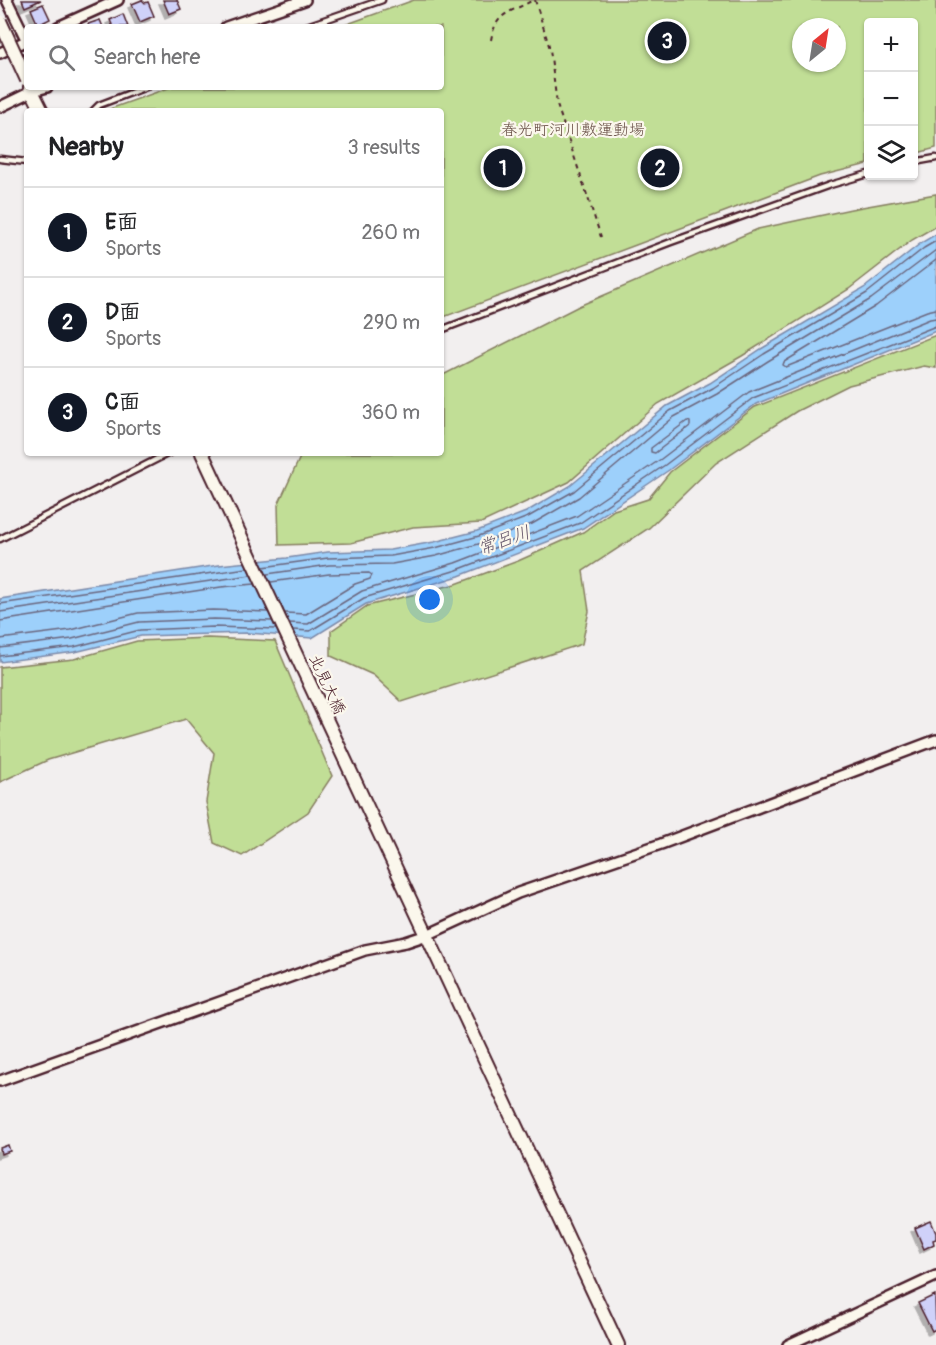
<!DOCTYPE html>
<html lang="en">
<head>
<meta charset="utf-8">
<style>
	:root { --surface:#fff; --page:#f2f2f2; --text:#202124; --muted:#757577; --line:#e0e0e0; --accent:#111827 }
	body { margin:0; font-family:Pangolin,"Klee One",sans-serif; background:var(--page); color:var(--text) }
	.controls { position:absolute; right:18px; top:18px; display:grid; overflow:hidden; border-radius:6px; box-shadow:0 2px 4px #0004 }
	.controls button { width:54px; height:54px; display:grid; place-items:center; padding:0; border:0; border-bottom:2px solid var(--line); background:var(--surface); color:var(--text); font:30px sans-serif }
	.compass { position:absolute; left:792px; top:18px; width:54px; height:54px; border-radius:50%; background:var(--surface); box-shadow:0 2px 4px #0004; rotate:30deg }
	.you { position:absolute; left:430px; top:600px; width:21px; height:21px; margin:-15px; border:4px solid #fff; border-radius:50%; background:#1a73e8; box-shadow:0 0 0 9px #1a73e833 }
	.badge { display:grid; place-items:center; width:39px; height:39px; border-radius:50%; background:var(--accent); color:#fff; font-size:20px; font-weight:700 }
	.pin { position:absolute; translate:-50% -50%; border:3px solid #fff; box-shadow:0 2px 6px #0006 }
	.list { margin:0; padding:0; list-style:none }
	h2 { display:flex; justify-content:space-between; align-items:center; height:78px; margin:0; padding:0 24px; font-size:26px }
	h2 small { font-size:20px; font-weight:400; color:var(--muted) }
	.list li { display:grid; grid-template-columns:39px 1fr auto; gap:18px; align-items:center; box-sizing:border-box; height:90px; padding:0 24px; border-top:2px solid var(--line) }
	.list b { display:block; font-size:22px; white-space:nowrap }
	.list p { margin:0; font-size:20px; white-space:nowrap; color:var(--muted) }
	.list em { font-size:20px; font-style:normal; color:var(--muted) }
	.icon { flex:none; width:33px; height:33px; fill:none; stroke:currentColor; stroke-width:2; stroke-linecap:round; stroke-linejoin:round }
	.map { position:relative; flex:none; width:936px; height:1345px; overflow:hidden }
	.search { position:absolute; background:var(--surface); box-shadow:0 2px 4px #0004; left:24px; top:24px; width:420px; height:66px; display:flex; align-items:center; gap:15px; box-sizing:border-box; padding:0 21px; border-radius:6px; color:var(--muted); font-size:22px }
	.panel { position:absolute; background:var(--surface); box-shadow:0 2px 4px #0004; left:24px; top:108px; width:420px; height:348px; border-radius:6px }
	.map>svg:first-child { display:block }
	.green { fill:#c1de96; stroke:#867e60; stroke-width:1.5; fill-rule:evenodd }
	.water { fill:#9dd0fb; stroke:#7c89a8; stroke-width:1.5 }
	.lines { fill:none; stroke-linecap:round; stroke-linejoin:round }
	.shore { stroke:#6b667e; stroke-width:1.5 }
	.building { fill:#cfd1f9; stroke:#4a1f2b; stroke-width:1.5; filter:url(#shadow) }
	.lane-casing { stroke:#4a1f2b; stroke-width:9 }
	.street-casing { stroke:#4a1f2b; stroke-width:14 }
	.secondary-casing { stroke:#4a1f2b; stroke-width:16 }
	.path { stroke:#4a1f2b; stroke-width:2; stroke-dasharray:4.5 4.5; stroke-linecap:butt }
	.lane { stroke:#fbf7ec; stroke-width:4.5 }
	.street { stroke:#fbf7ec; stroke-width:9 }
	.secondary { stroke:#fbf7ec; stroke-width:12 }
	.secondary-bridge-casing { stroke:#4a1f2b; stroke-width:16; stroke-linecap:butt }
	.secondary-bridge { stroke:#fbf7ec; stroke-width:12 }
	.labels { text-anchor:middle; stroke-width:4.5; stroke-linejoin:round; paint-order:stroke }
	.park-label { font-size:16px; fill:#684f46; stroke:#fbf7ec }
	.street-label { font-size:16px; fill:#4a1f2b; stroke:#fbf7ec }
	.water-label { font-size:18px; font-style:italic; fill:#635469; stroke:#fbf7ec }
</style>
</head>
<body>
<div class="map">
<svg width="936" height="1345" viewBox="0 0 936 1345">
	<defs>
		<filter id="shadow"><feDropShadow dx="-4" dy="4" stdDeviation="0" flood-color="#0004"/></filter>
	</defs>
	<rect width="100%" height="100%" fill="#f2efef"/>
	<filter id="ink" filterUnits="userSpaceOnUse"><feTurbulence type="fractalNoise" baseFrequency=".0167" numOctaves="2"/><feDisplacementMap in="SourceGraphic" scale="12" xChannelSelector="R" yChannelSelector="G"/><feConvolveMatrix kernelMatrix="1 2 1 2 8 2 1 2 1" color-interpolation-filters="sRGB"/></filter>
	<g filter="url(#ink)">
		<!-- green -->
		<path class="green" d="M414,0H936V148L914,154V22H868V164L820,176L441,318V111H104L171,87H441V27H339ZM801,27H837V63H801Z
			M936,194V226L912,240L849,289L742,356L658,404L569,482L481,523L413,527L351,543L279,545L278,505L302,453H441V376L579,306L758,229L851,209Z
			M936,335V368L924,366L849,385L797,411L716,463L649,528L583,571L589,611L582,644L402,702L373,675L331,656V631L367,606L456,584L518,561L583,532L614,510L648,499L670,472L755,407Z
			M208,638L275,641L332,776L308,812L242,856L214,843L206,802L214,753L186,719L48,760L0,782V667L74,659L137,641Z"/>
		<!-- water -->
		<path class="water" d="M936,234V331L756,404L669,470L583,528L459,576L366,604L312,638L248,633L141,636L75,652L0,662V599L219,565L287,558L328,552L390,550L434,542L477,531L526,512L570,486L667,406L710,383L761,349L864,288L921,243Z"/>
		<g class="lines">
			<!-- shore -->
			<path class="shore" d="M936,260L876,306L784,362L783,365L786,367L927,311L936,309
				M687,421L690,422V426L655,453L651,452V448Z
				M263,567L328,558L391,556L435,548L479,536L528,517L574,491L670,411L713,388L764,354L867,293L924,248L936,241
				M267,574L329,565L392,564L436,556L482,543L532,524L579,497L674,417L717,394L768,361L871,299L936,250
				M271,582L329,574L369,573L372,575L370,579L355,584L306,614L285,613
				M0,604L247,568
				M0,612L251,575
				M0,621L221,587L255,584
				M289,623L308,624L362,591L455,563L577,516L661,459L749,392L930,319L936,318
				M293,630L310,631L364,598L457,570L580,523L665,465L753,398L936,326
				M0,639L71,630L138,613L213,610L268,612
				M0,648L72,639L139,622L214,619L272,621
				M0,656L74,647L140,630L214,627L276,629"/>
		</g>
		<!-- building -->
		<path class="building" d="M22,0H41L25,7Z
			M142,0L145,3L148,2L154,16L140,22L132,4Z
			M163,0H177L181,9L169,14Z
			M43,4L50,19L38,25L31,9Z
			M123,14L128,27H113L110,20Z
			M100,20L103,27H89L88,24Z
			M8,1145L10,1151L1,1154L0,1148Z
			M931,1221L936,1233V1239L933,1240L934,1244L924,1249L915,1228Z
			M935,1295L936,1329L932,1331L918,1303Z"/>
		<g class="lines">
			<defs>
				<path id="lane" d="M304,27L382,0
					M93,111L99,105L146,87
					M0,159L27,162
					M914,162L936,158
					M441,330L671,242L830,185L868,174
					M0,539L169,453"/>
				<path id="street" d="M7,0L27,41
					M58,27L118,0
					M226,27L305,0
					M0,53L26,41
					M0,107L33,91L47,87
					M0,1081L365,950L406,942L427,935L518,893L661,844L936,740
					M788,1345L936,1276"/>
				<path id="secondary" d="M30,87L42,111
					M202,453L618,1345"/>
			</defs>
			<!-- lane casing -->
			<use href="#lane" class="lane-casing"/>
			<!-- street casing -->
			<use href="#street" class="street-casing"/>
			<!-- secondary casing -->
			<use href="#secondary" class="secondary-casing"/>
			<!-- path -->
			<path class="path" d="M535,0L550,49L557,105L601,237
				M491,40C496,11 511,13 533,0"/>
			<!-- lane -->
			<use href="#lane" class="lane"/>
			<!-- street -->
			<use href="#street" class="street"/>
			<!-- secondary -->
			<use href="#secondary" class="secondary"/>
			<defs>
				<path id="secondary-bridge" d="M0,21L27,80"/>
			</defs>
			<!-- secondary-bridge casing -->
			<use href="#secondary-bridge" class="secondary-bridge-casing"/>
			<!-- secondary-bridge -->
			<use href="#secondary-bridge" class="secondary-bridge"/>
		</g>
	</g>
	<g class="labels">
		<!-- park labels -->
		<g class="park-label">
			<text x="573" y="135">春光町河川敷運動場</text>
		</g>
		<!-- street labels -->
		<g class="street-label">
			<text transform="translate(328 684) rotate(65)" y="6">北見大橋</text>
		</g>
		<!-- water labels -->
		<g class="water-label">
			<text transform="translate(504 540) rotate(-19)" y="6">常呂川</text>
		</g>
	</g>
</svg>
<div class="controls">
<button>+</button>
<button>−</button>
<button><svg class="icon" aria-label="layers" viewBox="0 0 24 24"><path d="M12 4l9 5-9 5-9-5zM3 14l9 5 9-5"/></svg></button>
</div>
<svg class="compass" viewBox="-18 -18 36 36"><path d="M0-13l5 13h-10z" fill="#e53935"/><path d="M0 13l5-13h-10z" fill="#757577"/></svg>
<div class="you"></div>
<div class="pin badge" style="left:503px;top:168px">1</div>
<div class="pin badge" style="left:660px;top:168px">2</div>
<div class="pin badge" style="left:667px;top:41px">3</div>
<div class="search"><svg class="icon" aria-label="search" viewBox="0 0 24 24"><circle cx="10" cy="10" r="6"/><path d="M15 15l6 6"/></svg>Search here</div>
<section class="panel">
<h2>Nearby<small>3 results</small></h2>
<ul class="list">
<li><span class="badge">1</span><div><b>E面</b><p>Sports</p></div><em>260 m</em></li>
<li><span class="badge">2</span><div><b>D面</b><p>Sports</p></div><em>290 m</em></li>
<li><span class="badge">3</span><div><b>C面</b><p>Sports</p></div><em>360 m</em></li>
</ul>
</section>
</div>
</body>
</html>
